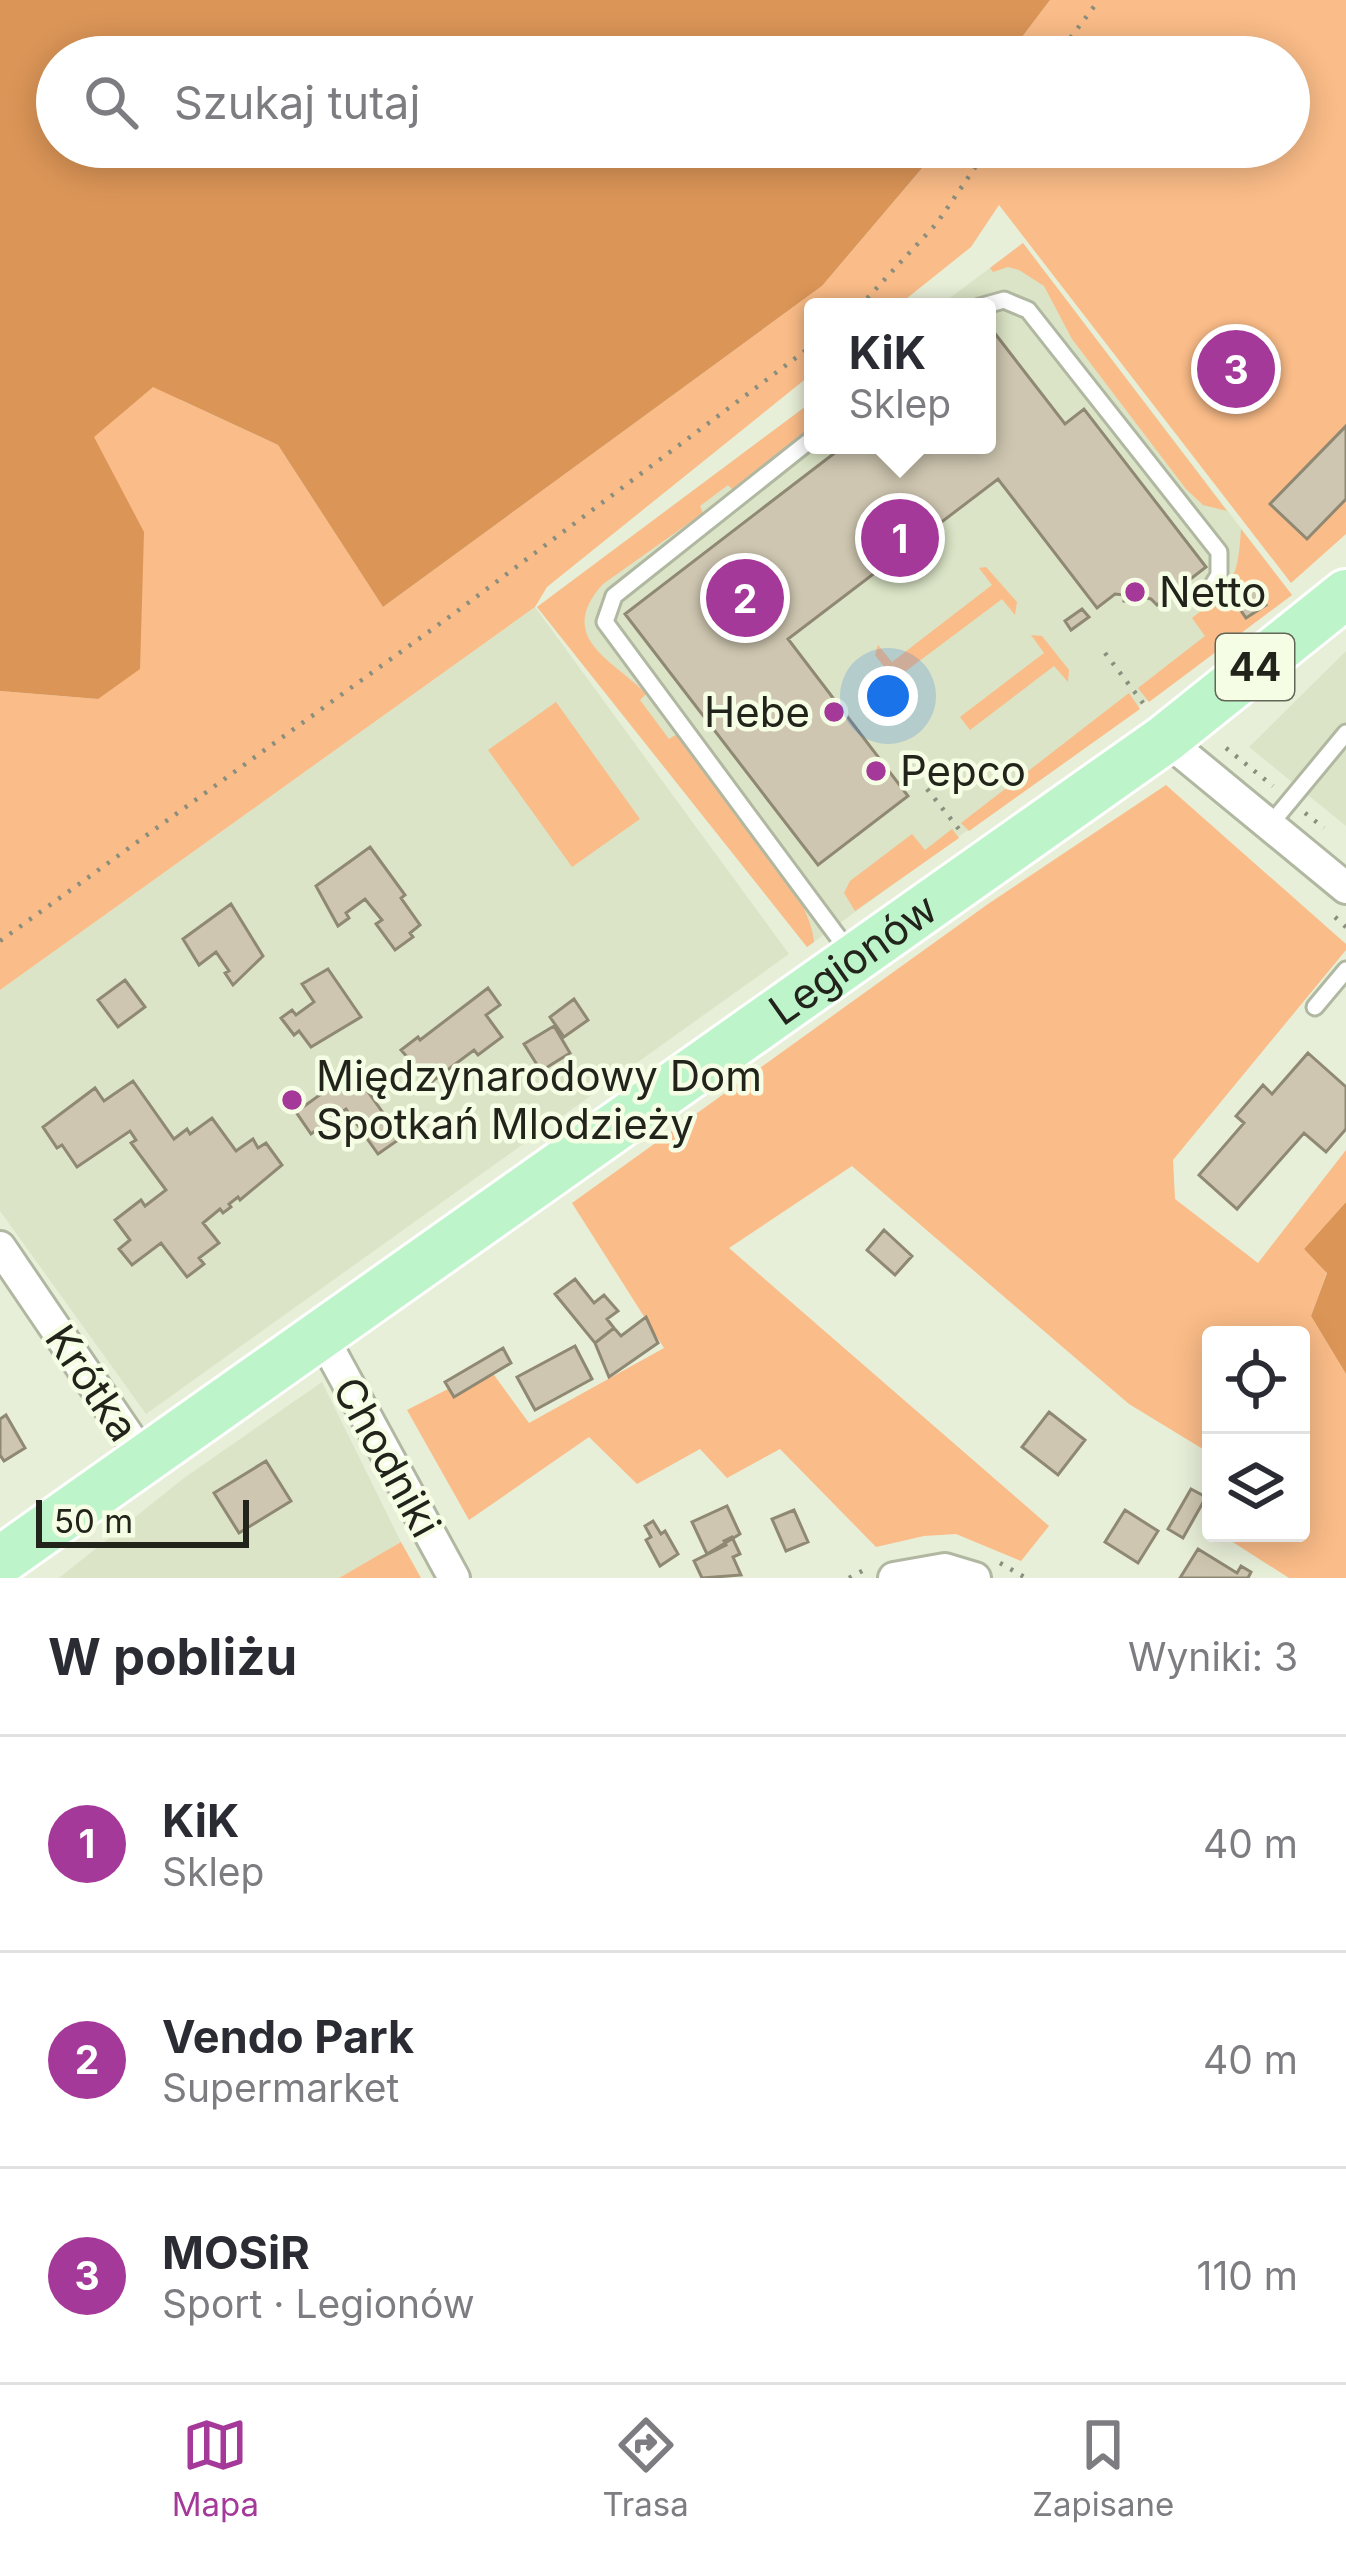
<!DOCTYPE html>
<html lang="pl">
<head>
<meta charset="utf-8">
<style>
	:root { --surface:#fff; --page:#f2f2f3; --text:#2b2b33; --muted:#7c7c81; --line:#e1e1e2; --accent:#a53999 }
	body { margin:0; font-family:Inter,sans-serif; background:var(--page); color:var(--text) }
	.controls { position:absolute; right:36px; bottom:36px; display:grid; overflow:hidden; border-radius:12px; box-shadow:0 6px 30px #0003 }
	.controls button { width:108px; height:108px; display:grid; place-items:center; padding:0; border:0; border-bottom:3px solid var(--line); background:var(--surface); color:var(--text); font:60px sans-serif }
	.scale { position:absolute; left:36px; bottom:30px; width:213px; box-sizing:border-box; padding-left:12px; border:6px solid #22241b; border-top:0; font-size:33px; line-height:42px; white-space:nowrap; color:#22241b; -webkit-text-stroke:9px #f6fde5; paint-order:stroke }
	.you { position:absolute; left:888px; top:696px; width:42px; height:42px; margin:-30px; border:9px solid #fff; border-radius:50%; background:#1a73e8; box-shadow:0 0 0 18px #1a73e833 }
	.badge { display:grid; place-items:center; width:78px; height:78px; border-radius:50%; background:var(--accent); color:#fff; font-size:39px; font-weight:700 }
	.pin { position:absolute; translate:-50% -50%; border:6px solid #fff; box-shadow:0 3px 12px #0006 }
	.popup { position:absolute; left:804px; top:298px; width:192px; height:156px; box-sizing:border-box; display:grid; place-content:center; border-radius:12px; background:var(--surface); filter:drop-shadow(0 3px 9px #0005); font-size:39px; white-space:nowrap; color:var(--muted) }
	.popup b { font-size:45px; color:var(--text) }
	.popup::after { content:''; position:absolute; left:50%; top:100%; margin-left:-24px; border:24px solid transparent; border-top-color:var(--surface) }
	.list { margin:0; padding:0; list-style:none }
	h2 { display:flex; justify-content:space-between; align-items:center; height:156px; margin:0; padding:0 48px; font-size:51px }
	h2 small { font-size:39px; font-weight:400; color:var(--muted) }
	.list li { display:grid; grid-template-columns:78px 1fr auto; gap:36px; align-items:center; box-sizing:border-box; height:216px; padding:0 48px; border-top:3px solid var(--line) }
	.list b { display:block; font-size:45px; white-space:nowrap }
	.list p { margin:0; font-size:39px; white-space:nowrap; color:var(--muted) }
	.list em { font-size:39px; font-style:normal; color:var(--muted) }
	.icon { flex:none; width:66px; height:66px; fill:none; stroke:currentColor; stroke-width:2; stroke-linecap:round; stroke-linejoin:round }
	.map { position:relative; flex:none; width:1346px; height:1578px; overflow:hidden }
	.search { position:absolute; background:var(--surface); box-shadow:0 6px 30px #0003; left:36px; right:36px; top:36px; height:132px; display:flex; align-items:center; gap:30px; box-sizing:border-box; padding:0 42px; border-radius:66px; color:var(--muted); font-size:45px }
	.sheet { height:804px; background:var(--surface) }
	nav { display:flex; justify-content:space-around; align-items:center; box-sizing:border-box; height:168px; border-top:3px solid var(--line); background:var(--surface); font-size:33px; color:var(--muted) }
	nav a { display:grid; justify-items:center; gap:6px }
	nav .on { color:var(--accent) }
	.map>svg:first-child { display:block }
	.built { fill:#dbe4c6 }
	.green { fill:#fabc88 }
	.forest { fill:#db9557 }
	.building { fill:#cec6b0; stroke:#8f8873; stroke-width:3 }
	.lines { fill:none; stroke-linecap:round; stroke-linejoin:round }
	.lane-casing { stroke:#b1b8a2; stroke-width:21 }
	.street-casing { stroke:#b1b8a2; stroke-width:36 }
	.primary-casing { stroke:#fff; stroke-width:54 }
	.path { stroke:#898e7e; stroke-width:4.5; stroke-dasharray:3 9; stroke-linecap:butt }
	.lane { stroke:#fff; stroke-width:15 }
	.street { stroke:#fff; stroke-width:30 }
	.primary { stroke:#bef4ca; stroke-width:48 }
	.poi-dot { fill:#a53999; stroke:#f6fde5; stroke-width:4.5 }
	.labels { text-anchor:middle; stroke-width:9; stroke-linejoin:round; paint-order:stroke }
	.shield { fill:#f6fde5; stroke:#626558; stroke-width:3 }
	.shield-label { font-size:39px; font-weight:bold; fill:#22241b }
	.poi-label { font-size:42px; fill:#22241b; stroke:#f6fde5; text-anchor:start }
	.street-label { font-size:42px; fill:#22241b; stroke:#f6fde5 }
</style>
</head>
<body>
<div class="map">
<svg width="1346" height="1578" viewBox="0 0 1346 1578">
	<rect width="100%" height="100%" fill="#e8efd8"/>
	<!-- built -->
	<path class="built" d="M1023,243L1292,595L807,947L537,607L813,401V445H987V307H938Z
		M535,607L789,954L146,1414L0,1211V990Z
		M1346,651V826L1249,747Z
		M322,1382L401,1542L339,1578H59L184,1478Z"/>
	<!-- green -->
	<path class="green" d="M0,0L57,57V147L181,400L278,445L383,607L822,286L940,147H1289V57H1007L1050,0H1346V534L1291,583L999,205L971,247L896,307H813V373L547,587L535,607L0,990V691L98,699L0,571Z
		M1023,243L1227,511L1203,505L1186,489L1072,339L1044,286L1019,270L1008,267L993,272L990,268Z
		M813,401V429L733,490L728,485L700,506L703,513L603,584C553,639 617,662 646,694L640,700L669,739L677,734C712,780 811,889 814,942L807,947L537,607Z
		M1241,529L1292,595L1149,702L1138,688L1205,636L1192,618C1233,588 1238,579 1241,529Z
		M986,567L1017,602L1015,615L1002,599L894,680L875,655L878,645L892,662L992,585L979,568Z
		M1031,635L1042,636L1069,670L1068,682L1054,666L970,730L960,717L1044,653Z
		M1129,693L1140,709L969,831L961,823Z
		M556,702L640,819L572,867L488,750Z
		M1166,785L1346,944V950L1173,1160L1175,1199L1258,1263L1346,1150V1202L1304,1249L1327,1272L1311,1316L1346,1374V1578H1289L1228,1539L1231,1533H1301V1335H1211V1454L1129,1404L852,1166L729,1248L1049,1526L1021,1561L956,1534L924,1536L876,1547L780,1449L727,1478L700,1449L637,1484L589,1437L469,1520L407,1410L489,1368L529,1423L664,1348L572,1203L988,904Z
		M952,829L959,838L855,911L844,893L850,881L912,834L925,850Z
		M401,1542L421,1578H339Z"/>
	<!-- forest -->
	<path class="forest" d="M0,0H1050L1007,57H57V147H940L822,286L383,607L278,445L153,387L94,437L144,532L140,669L98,699L0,691Z
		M1346,1202V1374L1311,1316L1327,1273L1304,1249Z"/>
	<!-- building -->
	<path class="building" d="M993,331L1065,424L1084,409L1206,567L1157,605L1151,599L1141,597L1140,603L1124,601L1125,595L1115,594L1097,608L998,479L788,639L908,796L818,865L625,614L845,445H987V336Z
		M1346,426V499L1307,539L1270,504Z
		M1253,585L1266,605L1246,618L1233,599Z
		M1082,609L1089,617L1071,630L1065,621Z
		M370,847L405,895L401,898L420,925L410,933L413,937L395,950L376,924L382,920L365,899L346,913L349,918L338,926L316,886Z
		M231,904L263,956L233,985L225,973L229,971L216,952L199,965L183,939Z
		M328,969L361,1017L311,1047L299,1031L294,1035L281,1018L292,1010L296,1015L314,1002L302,984Z
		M125,980L145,1007L118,1027L98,1000Z
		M488,988L500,1005L486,1015L502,1037L478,1055L474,1050L430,1083L401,1050L418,1037L420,1040Z
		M574,999L588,1020L564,1037L550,1017Z
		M554,1026L570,1053L541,1071L524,1044Z
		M1308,1053L1346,1087V1129L1326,1152L1304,1133L1237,1209L1199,1175L1244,1123L1236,1116L1263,1085L1272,1094Z
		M353,1071L401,1138L378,1154L346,1109L311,1134L296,1112Z
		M133,1081L174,1139L187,1129L190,1134L212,1118L236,1151L253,1139L258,1148L266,1143L282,1165L240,1200L238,1197L229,1204L231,1207L223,1213L220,1209L203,1223L219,1243L199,1258L204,1264L187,1277L161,1243L132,1265L119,1249L130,1240L115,1220L141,1200L145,1206L166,1190L131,1143L136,1140L130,1131L77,1167L62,1145L57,1148L43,1127L95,1088L104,1101Z
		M884,1230L912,1256L895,1275L867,1250Z
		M575,1279L594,1303L604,1295L618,1311L607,1319L614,1328L595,1343L555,1294Z
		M646,1317L658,1343L609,1377L595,1343L614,1328L621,1336Z
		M575,1346L592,1379L535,1410L517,1377Z
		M503,1348L511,1363L454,1397L445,1382Z
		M1049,1412L1085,1440L1058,1475L1022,1447Z
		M6,1415L25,1448L4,1461L0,1455V1419Z
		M266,1461L291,1501L239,1533L214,1493Z
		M1191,1489L1206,1497L1183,1538L1168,1529Z
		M727,1506L740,1534L707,1554L692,1522Z
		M794,1510L808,1542L786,1551L772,1519Z
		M1125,1510L1158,1531L1138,1563L1105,1542Z
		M653,1521L661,1534L665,1531L678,1554L660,1566L646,1540L651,1537L645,1526Z
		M732,1537L740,1554L733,1557L741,1575L702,1578L694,1561L726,1545L724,1541Z
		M1198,1549L1237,1573L1241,1566L1251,1572L1248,1578H1180Z"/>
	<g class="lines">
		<defs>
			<path id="lane" d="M979,307L1004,300L1028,310L1219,552V575L1211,588
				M813,438L614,596L605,622L850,953
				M1269,826L1346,733
				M1315,1007L1346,970"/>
			<path id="street" d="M1165,739L1346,888
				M0,1247L144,1459
				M322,1336L454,1578
				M894,1578L945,1569L975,1578"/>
			<g id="primary">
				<path id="s1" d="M0,1561L1165,739L1346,594"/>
			</g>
		</defs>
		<!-- lane casing -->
		<use href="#lane" class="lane-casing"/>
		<!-- street casing -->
		<use href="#street" class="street-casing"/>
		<!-- primary casing -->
		<use href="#primary" class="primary-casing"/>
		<!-- path -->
		<path class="path" d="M1056,57L1099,0
			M859,307L937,223L989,147
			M1105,653L1146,707
			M1226,748L1273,786
			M927,789L962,833
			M1305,813L1324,828
			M1335,917L1346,927
			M0,941L456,612L813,345
			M1000,1563L1026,1578
			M849,1578L864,1570"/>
		<!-- lane -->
		<use href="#lane" class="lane"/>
		<!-- street -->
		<use href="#street" class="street"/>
		<!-- primary -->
		<use href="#primary" class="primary"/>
	</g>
	<!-- markers -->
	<g class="poi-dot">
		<circle cx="1135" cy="592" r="12"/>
		<circle cx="834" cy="712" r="12"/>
		<circle cx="876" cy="771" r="12"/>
		<circle cx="292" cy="1100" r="12"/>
	</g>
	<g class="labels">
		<!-- shield labels -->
		<rect class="shield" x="1216" y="634" width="78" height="66" rx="9"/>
		<g class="shield-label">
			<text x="1255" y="681">44</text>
		</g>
		<!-- poi labels -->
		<g class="poi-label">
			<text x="1159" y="607">Netto</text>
			<text x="810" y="727" text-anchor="end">Hebe</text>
			<text x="900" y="786">Pepco</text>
			<text x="316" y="1091">Międzynarodowy Dom<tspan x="316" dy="48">Spotkań Mlodzieży</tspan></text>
		</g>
		<!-- street labels -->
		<g class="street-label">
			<text dy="15" stroke="none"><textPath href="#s1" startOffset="1044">Legionów</textPath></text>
			<text transform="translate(92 1383) rotate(56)" y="15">Krótka</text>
			<text transform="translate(387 1457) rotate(61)" y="15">Chodniki</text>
		</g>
	</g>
</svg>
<div class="controls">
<button><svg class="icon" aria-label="locate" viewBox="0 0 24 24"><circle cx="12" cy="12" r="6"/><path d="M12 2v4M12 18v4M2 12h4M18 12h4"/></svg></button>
<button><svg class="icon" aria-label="layers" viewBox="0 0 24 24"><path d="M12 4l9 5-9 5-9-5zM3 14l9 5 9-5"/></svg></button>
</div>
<div class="scale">50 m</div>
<div class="you"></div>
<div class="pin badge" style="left:900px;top:538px">1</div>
<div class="popup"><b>KiK</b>Sklep</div>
<div class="pin badge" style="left:745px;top:598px">2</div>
<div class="pin badge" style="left:1236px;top:369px">3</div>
<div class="search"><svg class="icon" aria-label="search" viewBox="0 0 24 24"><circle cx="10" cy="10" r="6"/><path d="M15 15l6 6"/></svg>Szukaj tutaj</div>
</div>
<section class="sheet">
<h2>W pobliżu<small>Wyniki: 3</small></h2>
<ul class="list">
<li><span class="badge">1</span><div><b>KiK</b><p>Sklep</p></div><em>40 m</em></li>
<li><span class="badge">2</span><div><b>Vendo Park</b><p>Supermarket</p></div><em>40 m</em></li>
<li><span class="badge">3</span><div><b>MOSiR</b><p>Sport · Legionów</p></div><em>110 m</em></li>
</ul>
</section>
<nav>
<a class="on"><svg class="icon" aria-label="map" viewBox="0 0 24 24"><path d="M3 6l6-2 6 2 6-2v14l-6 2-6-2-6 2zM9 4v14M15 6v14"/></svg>Mapa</a>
<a><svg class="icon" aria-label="directions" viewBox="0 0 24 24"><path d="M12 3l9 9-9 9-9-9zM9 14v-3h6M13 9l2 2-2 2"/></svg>Trasa</a>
<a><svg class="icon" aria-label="saved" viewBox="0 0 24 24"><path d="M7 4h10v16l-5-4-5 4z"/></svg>Zapisane</a>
</nav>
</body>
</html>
